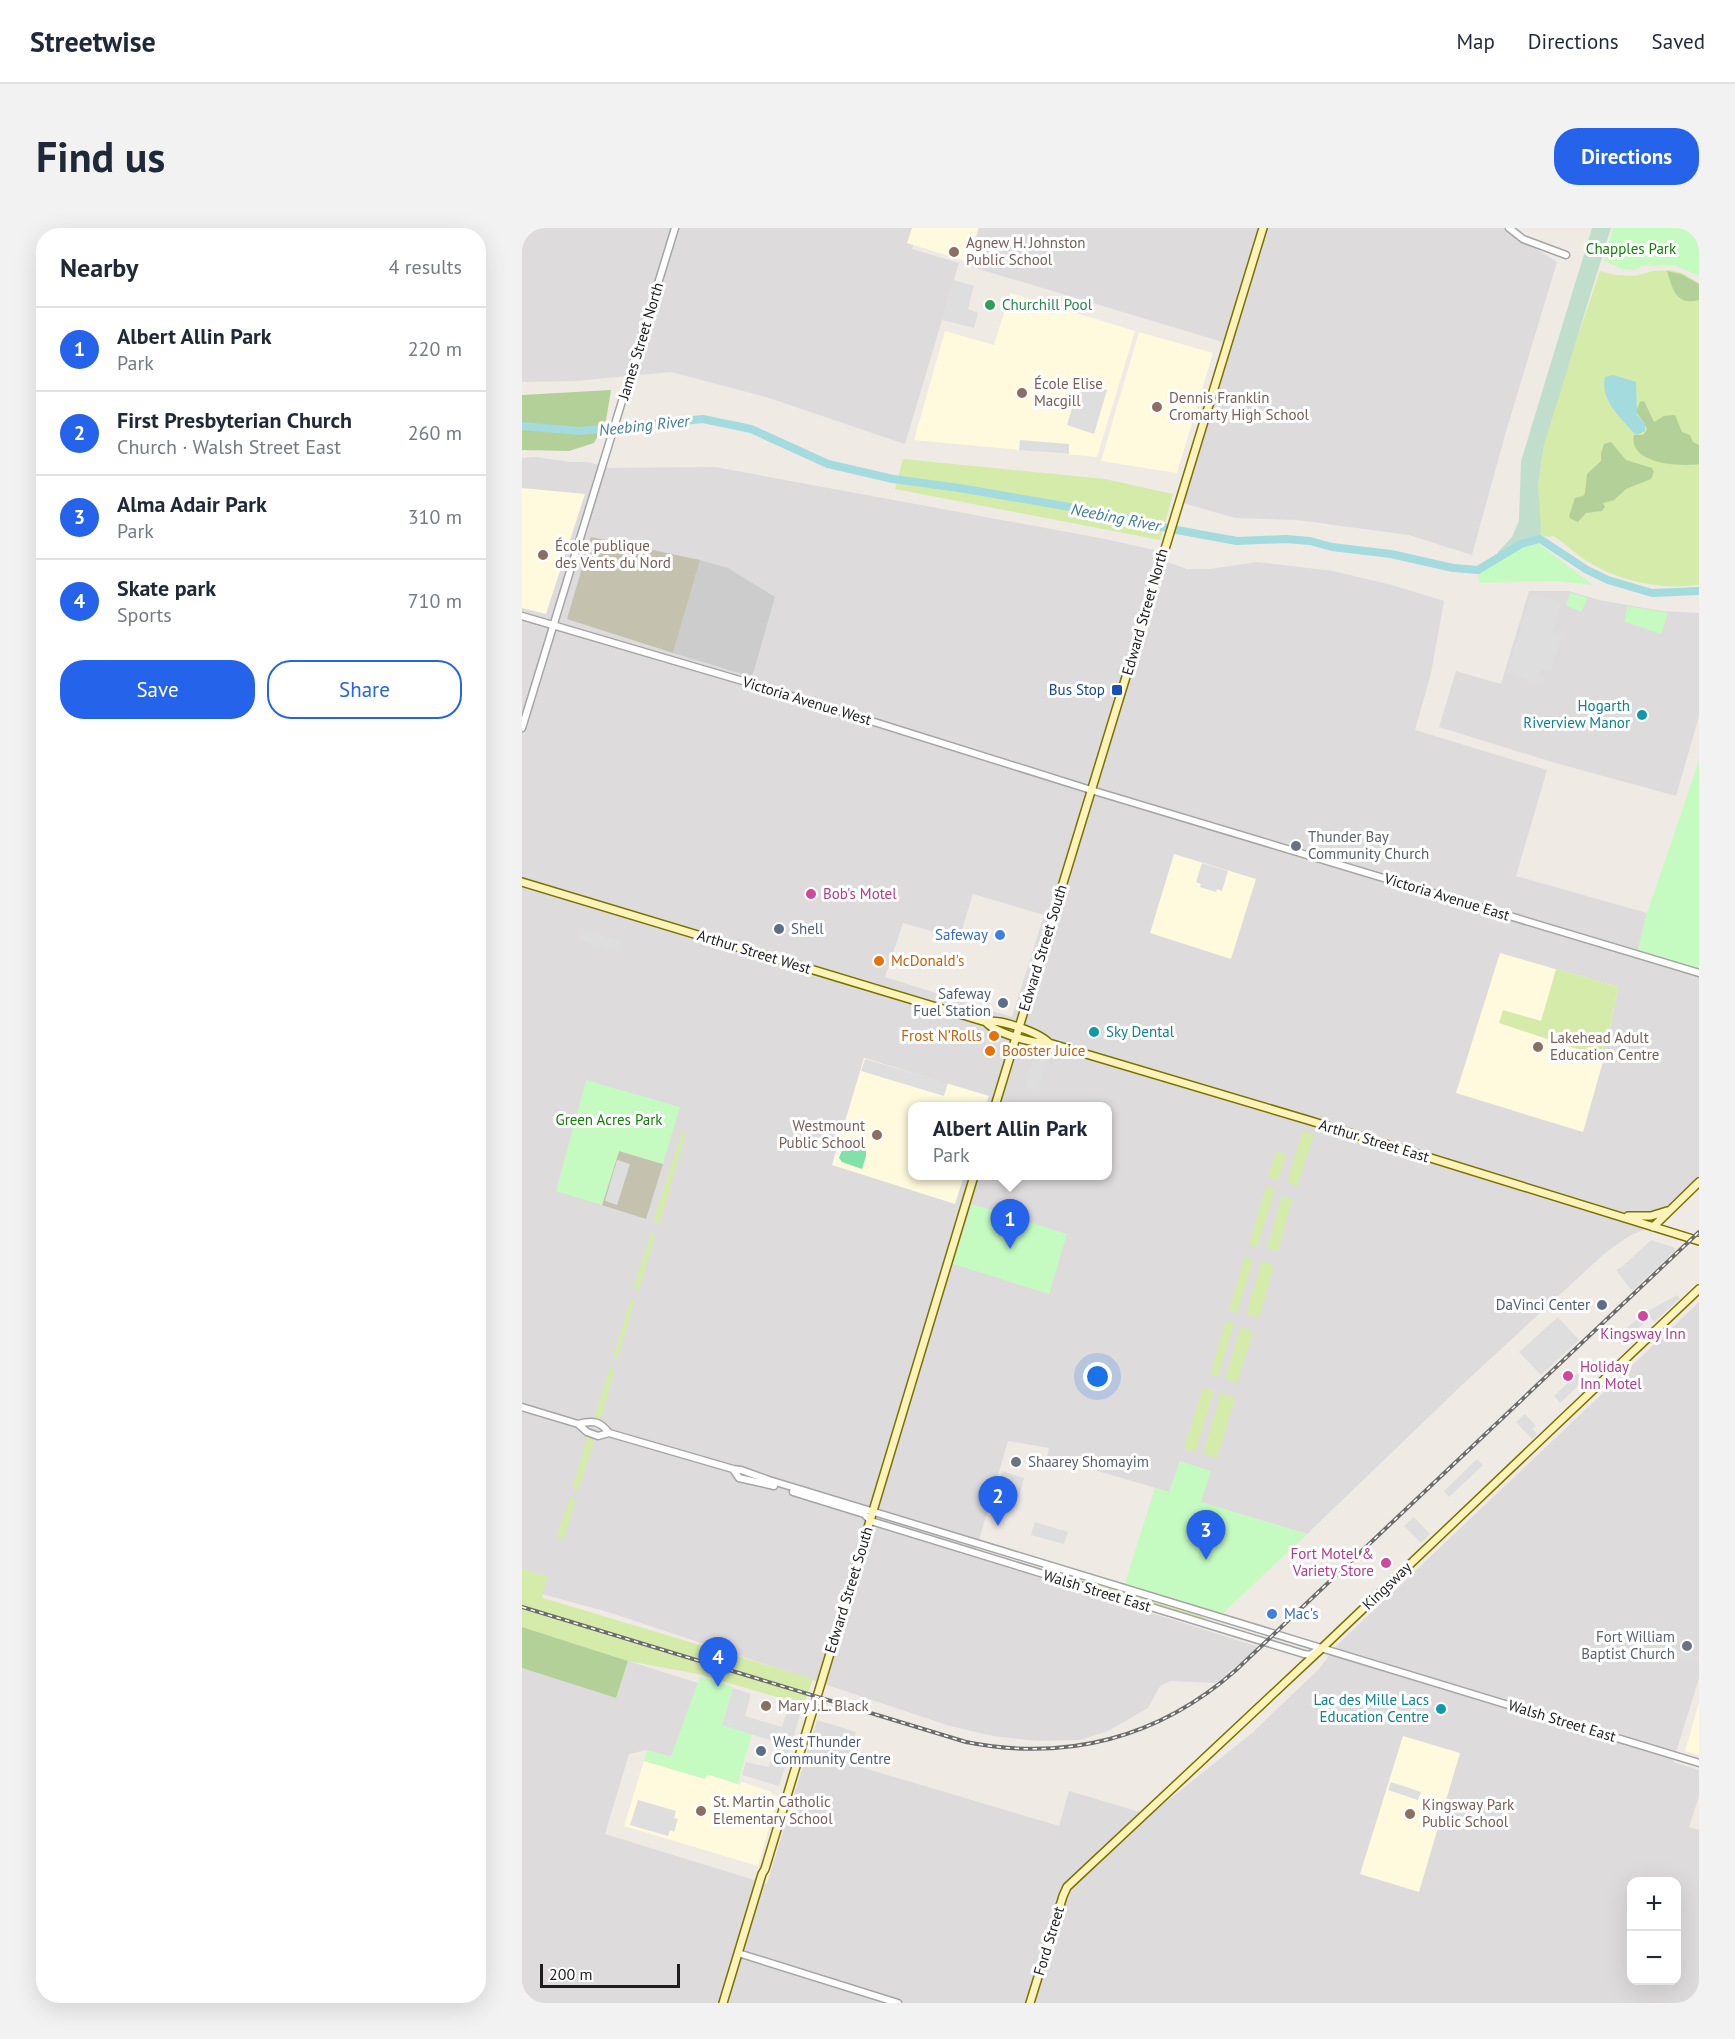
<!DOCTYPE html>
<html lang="en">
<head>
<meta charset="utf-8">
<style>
	:root { --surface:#fff; --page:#f2f2f3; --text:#1f2937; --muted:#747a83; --line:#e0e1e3; --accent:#2563eb }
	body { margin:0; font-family:"PT Sans",sans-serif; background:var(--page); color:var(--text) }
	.controls { position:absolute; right:18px; bottom:18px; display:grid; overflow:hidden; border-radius:12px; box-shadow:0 6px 24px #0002 }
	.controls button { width:54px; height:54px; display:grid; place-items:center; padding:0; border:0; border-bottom:2px solid var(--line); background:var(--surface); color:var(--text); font:30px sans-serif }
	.scale { position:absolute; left:18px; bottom:15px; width:140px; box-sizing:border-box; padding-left:6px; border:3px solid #1e1e1e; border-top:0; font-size:16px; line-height:21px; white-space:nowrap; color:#1e1e1e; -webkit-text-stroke:4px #fff; paint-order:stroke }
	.you { position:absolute; left:576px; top:1149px; width:21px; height:21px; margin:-15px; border:4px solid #fff; border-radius:50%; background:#1a73e8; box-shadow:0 0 0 9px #1a73e833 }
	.badge { display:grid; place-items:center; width:39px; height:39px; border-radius:50%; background:var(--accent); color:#fff; font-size:20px; font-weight:700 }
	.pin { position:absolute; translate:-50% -50px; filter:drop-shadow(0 2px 3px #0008) }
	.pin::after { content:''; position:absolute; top:32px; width:21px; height:18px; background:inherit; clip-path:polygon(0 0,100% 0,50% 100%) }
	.popup { position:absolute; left:386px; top:874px; width:204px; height:78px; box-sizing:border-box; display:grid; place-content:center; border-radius:12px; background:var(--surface); filter:drop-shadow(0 2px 4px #0005); font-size:20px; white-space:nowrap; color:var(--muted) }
	.popup b { font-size:22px; color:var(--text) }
	.popup::after { content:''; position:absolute; left:50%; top:100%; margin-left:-12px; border:12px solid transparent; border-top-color:var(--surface) }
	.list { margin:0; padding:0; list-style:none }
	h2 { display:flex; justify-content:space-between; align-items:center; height:78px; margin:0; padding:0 24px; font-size:26px }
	h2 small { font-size:20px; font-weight:400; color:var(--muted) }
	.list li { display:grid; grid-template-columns:39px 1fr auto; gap:18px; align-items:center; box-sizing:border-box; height:84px; padding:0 24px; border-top:2px solid var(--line) }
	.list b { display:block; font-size:22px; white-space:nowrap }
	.list p { margin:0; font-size:20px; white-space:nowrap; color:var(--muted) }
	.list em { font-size:20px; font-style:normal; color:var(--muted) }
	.actions { display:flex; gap:12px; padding:18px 24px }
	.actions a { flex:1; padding:14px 0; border:2px solid var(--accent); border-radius:24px; text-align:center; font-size:21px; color:var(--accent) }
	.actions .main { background:var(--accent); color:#fff }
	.map { position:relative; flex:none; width:1177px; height:1775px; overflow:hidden; border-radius:24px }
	header { display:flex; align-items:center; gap:36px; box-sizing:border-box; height:84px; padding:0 30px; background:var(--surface); border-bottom:2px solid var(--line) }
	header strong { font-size:28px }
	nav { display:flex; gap:33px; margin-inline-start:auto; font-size:21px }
	.intro { display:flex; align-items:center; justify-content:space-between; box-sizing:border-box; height:144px; padding:0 36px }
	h1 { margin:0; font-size:42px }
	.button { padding:15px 27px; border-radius:24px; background:var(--accent); color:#fff; font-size:21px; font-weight:700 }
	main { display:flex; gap:36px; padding:0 36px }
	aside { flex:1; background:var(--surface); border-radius:24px; box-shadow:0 6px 24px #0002 }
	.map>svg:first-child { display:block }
	.residential { fill:#dddbdc; fill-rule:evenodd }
	.education { fill:#fff9de }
	.religious { fill:#ccc }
	.construction { fill:#c5c1af }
	.grass { fill:#d5eba9 }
	.forest { fill:#b2d098 }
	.wetland { fill:#c1decc }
	.park { fill:#c5fbc0 }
	.pitch { fill:#80e1ab }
	.parking { fill:#dedede }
	.water { fill:#a3dbdf }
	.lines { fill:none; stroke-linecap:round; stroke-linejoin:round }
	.river { stroke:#a3dbdf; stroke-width:8 }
	.tertiary-casing { stroke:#a5a5a5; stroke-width:9 }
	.secondary-casing { stroke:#797202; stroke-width:10 }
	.tertiary { stroke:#fff; stroke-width:6 }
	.secondary { stroke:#fbf3b7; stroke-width:7 }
	.rail-casing { stroke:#6c6c6c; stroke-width:4 }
	.rail { stroke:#fff; stroke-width:1.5; stroke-dasharray:4.5; stroke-linecap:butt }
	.education-dot { fill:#8d6e63; stroke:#fff; stroke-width:2 }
	.leisure-dot { fill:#2e9e5b; stroke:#fff; stroke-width:2 }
	.transit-dot { fill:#1a4fb4; stroke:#fff; stroke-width:2 }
	.culture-dot { fill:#0f9aa8; stroke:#fff; stroke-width:2 }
	.worship-dot { fill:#6b7280; stroke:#fff; stroke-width:2 }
	.hotel-dot { fill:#d1479c; stroke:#fff; stroke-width:2 }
	.service-dot { fill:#5c6f8a; stroke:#fff; stroke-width:2 }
	.shop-dot { fill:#3f7fe0; stroke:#fff; stroke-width:2 }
	.food-dot { fill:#e8710a; stroke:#fff; stroke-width:2 }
	.labels { text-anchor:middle; stroke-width:6; stroke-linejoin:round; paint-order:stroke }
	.education-label { font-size:15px; fill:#785e54; stroke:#fff; text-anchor:start }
	.park-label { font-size:15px; fill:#138008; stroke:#fff }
	.leisure-label { font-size:15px; fill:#27864d; stroke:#fff; text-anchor:start }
	.street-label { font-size:15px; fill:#1e1e1e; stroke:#fff }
	.transit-label { font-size:15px; fill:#164399; stroke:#fff; text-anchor:end }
	.culture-label { font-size:15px; fill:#0d838f; stroke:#fff; text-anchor:end }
	.worship-label { font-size:15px; fill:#5b616d; stroke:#fff; text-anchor:start }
	.hotel-label { font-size:15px; fill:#b23c85; stroke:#fff; text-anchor:start }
	.service-label { font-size:15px; fill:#4e5e75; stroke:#fff; text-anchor:start }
	.shop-label { font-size:15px; fill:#366cbe; stroke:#fff; text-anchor:end }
	.food-label { font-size:15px; fill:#c56008; stroke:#fff; text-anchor:start }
	.water-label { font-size:16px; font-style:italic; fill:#407b99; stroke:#fff }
</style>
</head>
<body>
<header>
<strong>Streetwise</strong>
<nav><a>Map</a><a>Directions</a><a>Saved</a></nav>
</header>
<div class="intro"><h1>Find us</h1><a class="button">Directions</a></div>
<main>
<aside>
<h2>Nearby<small>4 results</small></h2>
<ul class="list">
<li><span class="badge">1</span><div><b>Albert Allin Park</b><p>Park</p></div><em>220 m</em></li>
<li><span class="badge">2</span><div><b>First Presbyterian Church</b><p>Church · Walsh Street East</p></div><em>260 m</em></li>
<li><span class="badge">3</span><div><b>Alma Adair Park</b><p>Park</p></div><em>310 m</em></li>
<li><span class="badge">4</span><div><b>Skate park</b><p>Sports</p></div><em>710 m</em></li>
</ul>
<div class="actions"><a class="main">Save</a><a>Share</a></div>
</aside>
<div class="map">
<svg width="1177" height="1775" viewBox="0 0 1177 1775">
	<rect width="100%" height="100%" fill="#f0eae4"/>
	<!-- residential -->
	<path class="residential" d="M0,0H396L390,21L437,35L383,216L244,169L149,144L53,153L0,154Z
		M457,0H982L1035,34L983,207L950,327L887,307L775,292L713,290L658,274L704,115L447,38Z
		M14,229L48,234H66L88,240L193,239L583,311L641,324L639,332L665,341H688L735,334L811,343L870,357L922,373L909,445L893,502L1025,542L994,648L1125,685L1116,722L1177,740V960L1129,999L1107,1008L1083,1025L940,1157L785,1306L679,1274L658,1234L647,1264L525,1228L527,1220L486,1213L452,1329L737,1419L694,1455L649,1453L638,1458L626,1480L586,1503L558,1512L514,1513L471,1508L428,1498L86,1384L20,1366L0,1341V230ZM451,666L522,687L490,789L363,749L381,695L437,711ZM390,878H586V948H390Z
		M1007,363H1047L1077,372L1140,383L1177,385V488L1154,568L1030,534L917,499L934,443L979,456Z
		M1177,1074V1450L1151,1534L1177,1542V1568L1167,1599L1177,1602V1775H0V1440L94,1470L106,1433L176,1455L149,1529L125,1522L107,1526L83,1606L245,1656L295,1492L334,1504L325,1535L537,1598L547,1563L628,1587L730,1505L798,1440L815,1417ZM1110,1654H1154V1752H1110Z"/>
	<!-- education -->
	<path class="education" d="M390,0H456L446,34L385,15Z
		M488,65L613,103L575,229L392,212L423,103L472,117Z
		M617,104L691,125L655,245L579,233Z
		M0,260L63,266L24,386L0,380Z
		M652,626L734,651L709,731L628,705Z
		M978,725L1096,759L1082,830L1061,904L934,865Z
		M342,830L467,868L463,878H390V948H442L433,976L310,937Z
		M1177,1475V1527L1163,1523Z
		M881,1508L938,1525L897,1664L838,1646Z
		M122,1533L183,1551L185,1546L218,1557L220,1554L247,1563L256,1569L236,1638L102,1598Z"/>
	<!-- religious -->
	<path class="religious" d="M178,332L206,340L253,369L230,449L151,425Z"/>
	<!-- construction -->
	<path class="construction" d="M69,309L178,332L151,425L45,391Z
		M97,923L141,936L124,991L80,977Z"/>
	<!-- grass -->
	<path class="grass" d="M1149,42L1162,46L1177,55V357C1137,362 1099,354 1065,333C1052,325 1044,315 1031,308L1027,309L1018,307L1016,257L1022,217L1041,152L1078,43L1093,47L1113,48L1131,43Z
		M381,231L583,251L651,266L638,312L373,261Z
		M1034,741L1096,759L1082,830L977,795L981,782L1019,793Z
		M163,903L164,905L138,994L134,996L132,991L160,904Z
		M781,903L792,906L775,959L765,953Z
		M754,923L764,926L756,952L746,949Z
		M744,958L753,961L735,1019L727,1017Z
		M760,968L770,971L756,1023L745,1020Z
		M129,1005L132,1006L133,1009L117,1061L113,1063L112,1059Z
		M723,1029L731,1032L715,1085L707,1083Z
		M740,1033L752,1037L737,1090L724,1086Z
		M111,1072L112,1075L96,1129L92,1130V1127L108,1073Z
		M704,1093L712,1095L696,1148L688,1146Z
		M719,1099L731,1103L715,1155L703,1151Z
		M88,1140L92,1141V1144L79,1189L75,1191L73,1187Z
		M681,1160L692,1163L673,1224L662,1220Z
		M699,1165L713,1170L695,1230L681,1226Z
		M70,1209L72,1213L57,1260L55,1262H51V1258L65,1210Z
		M48,1270H51L53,1274L42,1310L38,1312L35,1308Z
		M0,1341L26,1349L20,1366L21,1370L291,1451L282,1477L176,1446L106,1433L0,1399Z
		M559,1351L682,1389L684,1392L558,1354Z"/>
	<!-- forest -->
	<path class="forest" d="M1145,43L1159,46L1177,56V72C1154,78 1151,62 1145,43Z
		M89,162L84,192L72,215L47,223L0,222V167Z
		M1122,173L1132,194L1142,188L1153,187L1160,204L1168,207L1171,214L1177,217V236C1157,239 1106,236 1112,207H1121L1125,202C1122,191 1118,191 1114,183L1118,174Z
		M1089,214L1104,232L1130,240L1132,244L1129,251L1104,261L1092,272L1081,275L1083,279L1080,283L1064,285L1056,294L1049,291L1047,288L1053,270L1061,268L1063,265L1065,246L1079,233V225L1082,216Z
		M0,1399L106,1433L94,1470L0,1440Z"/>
	<!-- wetland -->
	<path class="wetland" d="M1070,0H1089L1022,217L1016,257L1019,300L1018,311L999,316L974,331L976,324L990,309L997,293L999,233Z"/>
	<!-- park -->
	<path class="park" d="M1091,0H1177V48L1152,37L1120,38L1112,42L1101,41L1082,33Z
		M1017,316L1071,357L1034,353L957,355L956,345C978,337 993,318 1017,316Z
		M1048,365L1066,370L1059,384L1044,377Z
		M1105,378L1146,385L1139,406L1103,394Z
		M1177,533V740L1116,722L1125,685Z
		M64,852L158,879L141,936L97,923L80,977L34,963Z
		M450,976L545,1006L527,1066L431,1036Z
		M658,1233L689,1243L679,1274L785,1306L700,1386L697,1387L602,1358L633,1260L647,1264Z
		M178,1449L211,1459L200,1497L230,1505L216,1556L185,1546L183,1551L122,1533L125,1522L149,1529Z"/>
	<!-- pitch -->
	<path class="pitch" d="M325,909L336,912L344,919V928L340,941L320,934L317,930Z"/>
	<!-- parking -->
	<path class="parking" d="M432,52L452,58L446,81L456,85L452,100L420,92Z
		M558,154L585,162L572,206L545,197Z
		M498,212L547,216V226L497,222Z
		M1009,365L1039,374L1030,405L1040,408L1029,443L1019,441L1017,447L1023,449L1021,456L985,445Z
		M680,635L706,643L700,663L695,661L694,664L678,659L679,656L674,654Z
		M62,702L99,713L96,723L59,712Z
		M512,828L525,832L516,862L503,859Z
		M343,831L426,855L422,868L339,843Z
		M95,932L108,936L95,977L83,973Z
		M1129,1012L1151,1019L1154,1022L1110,1063L1094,1042L1101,1038Z
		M1155,1067L1158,1070L1132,1094L1124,1084Z
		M1036,1089L1057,1112L1019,1147L997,1124Z
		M1116,1090L1121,1096L1098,1116L1092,1111Z
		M1056,1145L1062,1152L1038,1175L1032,1168Z
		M1003,1186L1014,1198L1010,1201L1015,1206L1010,1211L994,1194Z
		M955,1231L961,1237L927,1269L922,1263Z
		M480,1243L502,1250L497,1269L475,1262Z
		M892,1289L908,1306L899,1315L882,1298Z
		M513,1294L546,1304L542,1316L509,1307Z
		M1145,1401L1155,1404L1151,1421L1177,1429V1435L1138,1423Z
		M211,1460L229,1466L223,1488L260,1499L267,1477L280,1481L257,1558L220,1547L224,1534L247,1539L248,1534H251L254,1530L255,1521L253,1520L254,1514L200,1497Z
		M869,1554L899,1564L896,1572L866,1562Z
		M116,1572L154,1583L152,1590L156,1591L152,1604L148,1602L146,1608L108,1597Z"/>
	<!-- water -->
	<path class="water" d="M1091,147L1114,154L1115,187L1123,195V203L1115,207L1112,205C1098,189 1078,172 1083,149Z"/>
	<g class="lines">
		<!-- river -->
		<path class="river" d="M0,198L57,203L181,191L229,201L306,236L371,251L437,260L571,283L649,301L715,313L764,311L788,313L810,319L869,326L931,340L956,342L999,316L1018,311L1065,342L1086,352L1130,365L1177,363"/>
		<defs>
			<path id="tertiary" d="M987,0L1001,11L1044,27
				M0,388L231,456L569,562L1177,745
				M0,500L153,0
				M0,1179L56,1196L65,1204L76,1208L87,1205C78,1193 71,1192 56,1196
				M87,1205L211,1241L219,1242L247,1252L1177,1535
				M211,1241L217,1250L252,1258
				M271,1264L342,1286L349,1293L782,1426L788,1427L794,1423
				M216,1725L376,1775"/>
			<path id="secondary" d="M0,654L464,794C477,790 518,805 527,815
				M464,794C473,805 512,816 527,815L789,893L1177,1013
				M473,878L741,0
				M1106,988H1129L1145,983
				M1131,999L1177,954
				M201,1775L240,1646L243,1641L452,948
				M508,1775L541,1668L545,1659L800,1420L1177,1061"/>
		</defs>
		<!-- tertiary casing -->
		<use href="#tertiary" class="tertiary-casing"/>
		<!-- secondary casing -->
		<use href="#secondary" class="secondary-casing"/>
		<!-- tertiary -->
		<use href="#tertiary" class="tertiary"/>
		<!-- secondary -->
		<use href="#secondary" class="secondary"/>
		<defs>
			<path id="rail" d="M0,1379L444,1514C544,1534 637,1510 714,1442L1177,1004"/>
		</defs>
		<!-- rail casing -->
		<use href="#rail" class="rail-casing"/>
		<!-- rail -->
		<use href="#rail" class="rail"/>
	</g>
	<!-- markers -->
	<g class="education-dot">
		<circle cx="432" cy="24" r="6"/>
		<circle cx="500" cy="165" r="6"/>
		<circle cx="635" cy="179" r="6"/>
		<circle cx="21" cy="327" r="6"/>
		<circle cx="1016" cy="819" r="6"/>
		<circle cx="355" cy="907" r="6"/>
		<circle cx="244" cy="1478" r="6"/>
		<circle cx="179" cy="1583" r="6"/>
		<circle cx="888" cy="1586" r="6"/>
	</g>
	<circle class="leisure-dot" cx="468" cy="77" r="6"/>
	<rect class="transit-dot" x="589" y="456" width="12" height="12" rx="3"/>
	<g class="culture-dot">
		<circle cx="1120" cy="487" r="6"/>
		<circle cx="572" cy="804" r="6"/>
		<circle cx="919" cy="1481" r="6"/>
	</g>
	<g class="worship-dot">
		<circle cx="774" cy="618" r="6"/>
		<circle cx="494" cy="1234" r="6"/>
		<circle cx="1165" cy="1418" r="6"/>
	</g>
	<g class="hotel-dot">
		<circle cx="289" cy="666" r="6"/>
		<circle cx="1121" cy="1088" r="6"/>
		<circle cx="1046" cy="1148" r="6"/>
		<circle cx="864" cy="1335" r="6"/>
	</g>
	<g class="service-dot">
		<circle cx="257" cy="701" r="6"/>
		<circle cx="481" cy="775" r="6"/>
		<circle cx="1080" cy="1077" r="6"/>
		<circle cx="239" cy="1523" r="6"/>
	</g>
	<g class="shop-dot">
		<circle cx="478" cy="707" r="6"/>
		<circle cx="750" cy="1386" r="6"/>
	</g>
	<g class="food-dot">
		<circle cx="357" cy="733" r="6"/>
		<circle cx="472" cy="808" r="6"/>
		<circle cx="468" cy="823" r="6"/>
	</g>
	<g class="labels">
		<!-- education labels -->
		<g class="education-label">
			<text x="444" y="20">Agnew H. Johnston<tspan x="444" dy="17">Public School</tspan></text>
			<text x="512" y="161">École Elise<tspan x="512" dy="17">Macgill</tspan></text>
			<text x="647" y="175">Dennis Franklin<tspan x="647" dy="17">Cromarty High School</tspan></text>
			<text x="33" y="323">École publique<tspan x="33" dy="17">des Vents du Nord</tspan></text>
			<text x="1028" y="815">Lakehead Adult<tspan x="1028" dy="17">Education Centre</tspan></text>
			<text x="343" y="903" text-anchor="end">Westmount<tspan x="343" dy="17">Public School</tspan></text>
			<text x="256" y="1483">Mary J.L. Black</text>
			<text x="191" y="1579">St. Martin Catholic<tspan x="191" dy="17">Elementary School</tspan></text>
			<text x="900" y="1582">Kingsway Park<tspan x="900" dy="17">Public School</tspan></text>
		</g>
		<!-- park labels -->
		<g class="park-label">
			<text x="1109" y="26">Chapples Park</text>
			<text x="87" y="897">Green Acres Park</text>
		</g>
		<!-- leisure labels -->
		<g class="leisure-label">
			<text x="480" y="82">Churchill Pool</text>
		</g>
		<!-- street labels -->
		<g class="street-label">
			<text transform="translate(119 113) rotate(-73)" y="5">James Street North</text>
			<text transform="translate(623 384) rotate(-74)" y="5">Edward Street North</text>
			<text transform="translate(285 473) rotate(17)" y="5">Victoria Avenue West</text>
			<text transform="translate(925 669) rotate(17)" y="5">Victoria Avenue East</text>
			<text transform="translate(521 720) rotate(-73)" y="5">Edward Street South</text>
			<text transform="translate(232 724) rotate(17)" y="5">Arthur Street West</text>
			<text transform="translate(852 913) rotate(17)" y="5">Arthur Street East</text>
			<text transform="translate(865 1358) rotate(-44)" y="5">Kingsway</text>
			<text transform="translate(327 1362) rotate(-73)" y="5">Edward Street South</text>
			<text transform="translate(575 1363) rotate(17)" y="5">Walsh Street East</text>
			<text transform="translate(1040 1493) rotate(17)" y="5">Walsh Street East</text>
			<text transform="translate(527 1713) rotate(-73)" y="5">Ford Street</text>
		</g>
		<!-- transit labels -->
		<g class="transit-label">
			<text x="583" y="467">Bus Stop</text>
		</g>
		<!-- culture labels -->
		<g class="culture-label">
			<text x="1108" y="483">Hogarth<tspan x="1108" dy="17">Riverview Manor</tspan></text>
			<text x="584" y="809" text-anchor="start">Sky Dental</text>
			<text x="907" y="1477">Lac des Mille Lacs<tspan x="907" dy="17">Education Centre</tspan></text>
		</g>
		<!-- worship labels -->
		<g class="worship-label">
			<text x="786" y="614">Thunder Bay<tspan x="786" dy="17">Community Church</tspan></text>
			<text x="506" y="1239">Shaarey Shomayim</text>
			<text x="1153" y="1414" text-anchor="end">Fort William<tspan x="1153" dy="17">Baptist Church</tspan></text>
		</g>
		<!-- hotel labels -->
		<g class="hotel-label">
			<text x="301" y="671">Bob's Motel</text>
			<text x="1121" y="1111" text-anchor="middle">Kingsway Inn</text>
			<text x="1058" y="1144">Holiday<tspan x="1058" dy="17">Inn Motel</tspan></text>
			<text x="852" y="1331" text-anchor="end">Fort Motel &amp;<tspan x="852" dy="17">Variety Store</tspan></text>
		</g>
		<!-- service labels -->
		<g class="service-label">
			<text x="269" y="706">Shell</text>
			<text x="469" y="771" text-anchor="end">Safeway<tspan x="469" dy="17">Fuel Station</tspan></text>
			<text x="1068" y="1082" text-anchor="end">DaVinci Center</text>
			<text x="251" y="1519">West Thunder<tspan x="251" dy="17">Community Centre</tspan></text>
		</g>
		<!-- shop labels -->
		<g class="shop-label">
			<text x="466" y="712">Safeway</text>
			<text x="762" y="1391" text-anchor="start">Mac's</text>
		</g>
		<!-- food labels -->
		<g class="food-label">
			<text x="369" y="738">McDonald's</text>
			<text x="460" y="813" text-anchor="end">Frost N’Rolls</text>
			<text x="480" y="828">Booster Juice</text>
		</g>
		<!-- water labels -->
		<g class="water-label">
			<text transform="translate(122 197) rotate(-6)" y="6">Neebing River</text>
			<text transform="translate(594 289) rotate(11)" y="6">Neebing River</text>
		</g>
	</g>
</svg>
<div class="controls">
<button>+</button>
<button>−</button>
</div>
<div class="scale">200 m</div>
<div class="you"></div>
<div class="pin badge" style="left:488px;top:1021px">1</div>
<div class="popup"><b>Albert Allin Park</b>Park</div>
<div class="pin badge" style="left:476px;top:1298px">2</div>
<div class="pin badge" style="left:684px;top:1332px">3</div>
<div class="pin badge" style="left:196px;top:1459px">4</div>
</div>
</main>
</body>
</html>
